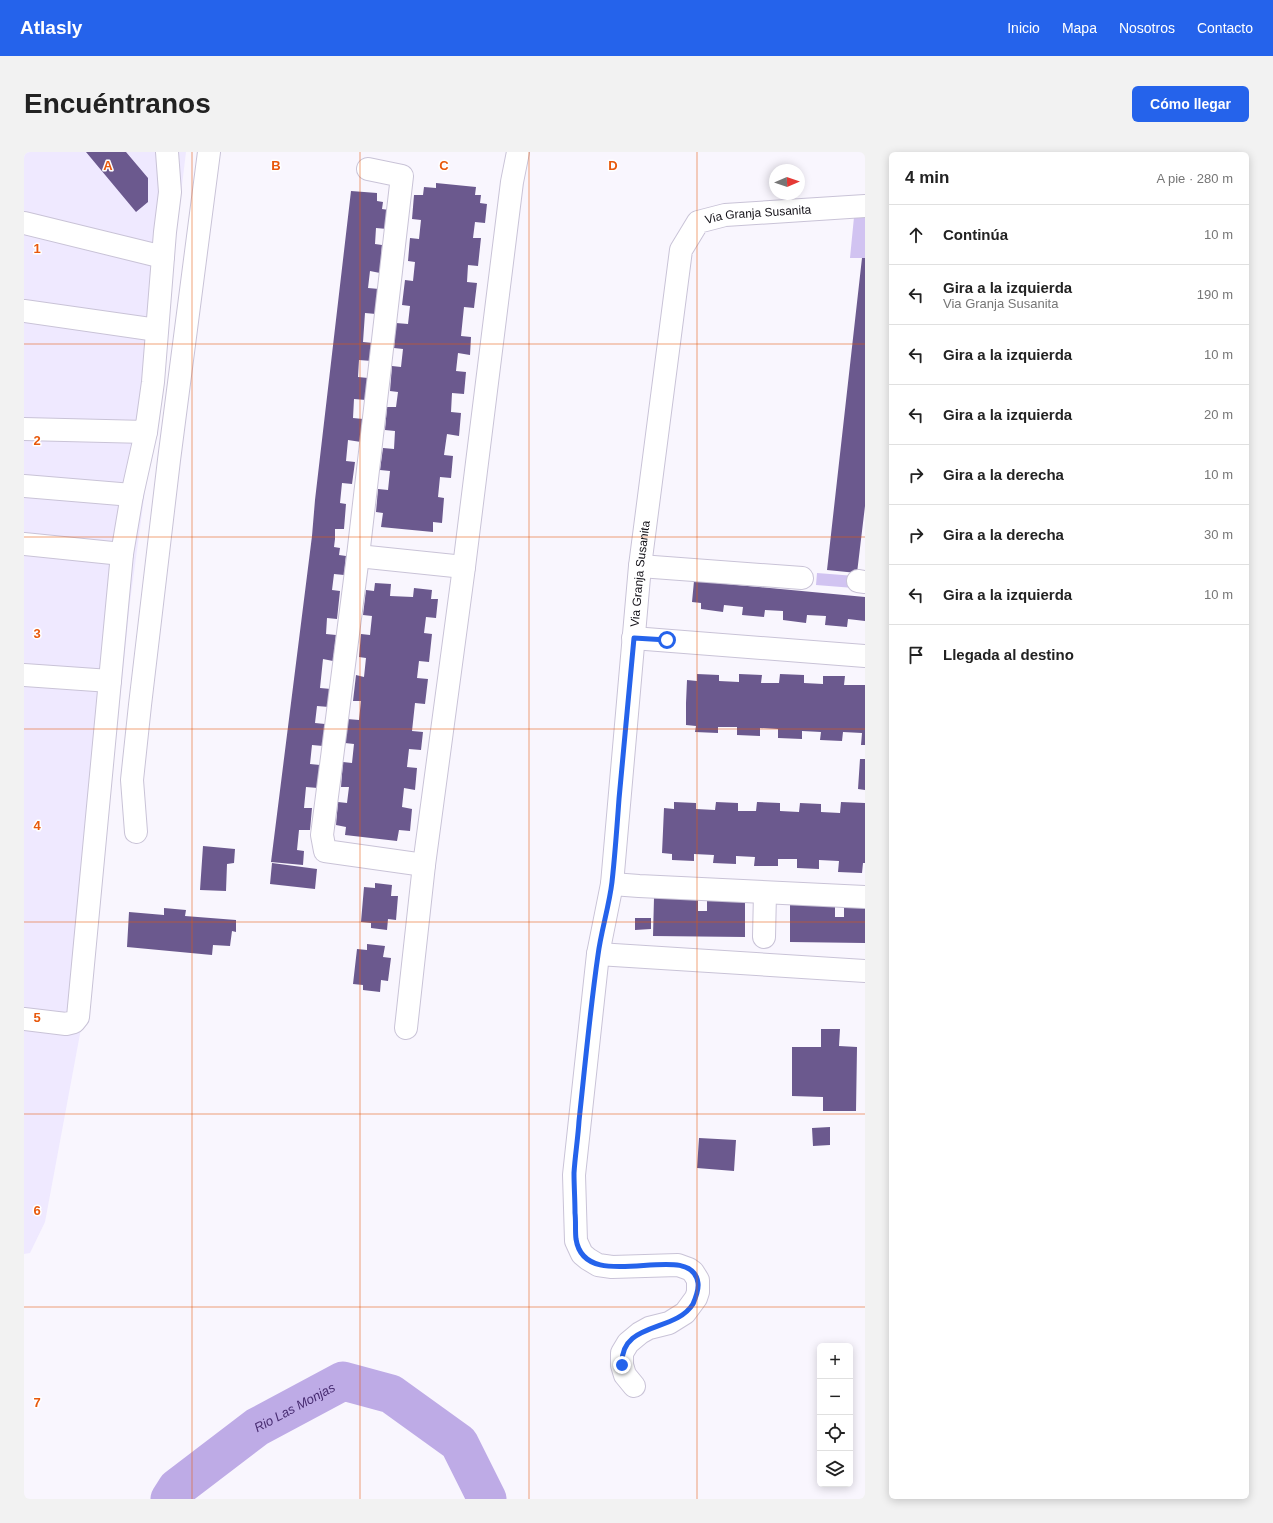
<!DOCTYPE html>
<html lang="es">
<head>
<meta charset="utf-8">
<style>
	:root { --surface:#fff; --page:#f2f2f2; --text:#222; --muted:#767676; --line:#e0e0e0; --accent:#2563eb }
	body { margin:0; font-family:Arial,sans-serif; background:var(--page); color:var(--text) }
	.controls { position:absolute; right:12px; bottom:12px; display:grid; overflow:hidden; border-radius:6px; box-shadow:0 2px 10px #0003 }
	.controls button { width:36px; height:36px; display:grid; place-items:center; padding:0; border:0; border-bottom:1px solid var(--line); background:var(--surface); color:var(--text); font:20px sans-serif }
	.compass { position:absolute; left:745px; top:12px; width:36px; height:36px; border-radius:50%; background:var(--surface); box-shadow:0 2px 10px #0003; rotate:88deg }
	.stop { position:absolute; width:12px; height:12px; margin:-9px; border:3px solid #2563eb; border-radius:50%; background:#fff }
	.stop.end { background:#2563eb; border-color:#fff; box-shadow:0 1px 4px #0008 }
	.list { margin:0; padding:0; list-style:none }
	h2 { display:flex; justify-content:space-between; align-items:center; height:52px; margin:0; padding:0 16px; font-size:17px }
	h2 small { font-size:13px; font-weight:400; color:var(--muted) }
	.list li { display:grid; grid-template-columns:26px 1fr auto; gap:12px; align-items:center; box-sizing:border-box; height:60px; padding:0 16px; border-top:1px solid var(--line) }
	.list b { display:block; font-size:15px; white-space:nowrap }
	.list p { margin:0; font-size:13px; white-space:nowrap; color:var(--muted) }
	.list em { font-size:13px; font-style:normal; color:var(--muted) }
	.icon { flex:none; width:22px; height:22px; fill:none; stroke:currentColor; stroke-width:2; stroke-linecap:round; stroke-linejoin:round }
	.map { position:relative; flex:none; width:841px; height:1347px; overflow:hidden; border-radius:6px }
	header { display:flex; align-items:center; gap:24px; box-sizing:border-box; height:56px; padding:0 20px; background:var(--accent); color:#fff }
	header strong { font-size:19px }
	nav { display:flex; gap:22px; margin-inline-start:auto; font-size:14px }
	.intro { display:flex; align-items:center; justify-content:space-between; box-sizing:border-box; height:96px; padding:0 24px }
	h1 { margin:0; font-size:28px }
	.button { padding:10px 18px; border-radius:6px; background:var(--accent); color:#fff; font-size:14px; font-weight:700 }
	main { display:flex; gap:24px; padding:0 24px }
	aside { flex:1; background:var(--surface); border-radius:6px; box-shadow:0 2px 10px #0003 }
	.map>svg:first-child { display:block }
	.built { fill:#efe9ff }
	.green { fill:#d1c3f1 }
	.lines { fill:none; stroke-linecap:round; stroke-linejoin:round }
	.river { stroke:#beabe6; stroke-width:39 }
	.building { fill:#6b598e }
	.minor-casing { stroke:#c9c3d7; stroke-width:24 }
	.minor { stroke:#fff; stroke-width:22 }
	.route { stroke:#2563eb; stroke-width:5 }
	.grid { fill:none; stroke:#e8590c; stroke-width:1; stroke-opacity:0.55 }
	.labels { text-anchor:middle; stroke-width:3; stroke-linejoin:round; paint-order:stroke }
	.street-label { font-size:12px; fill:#121017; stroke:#fff }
	.water-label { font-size:13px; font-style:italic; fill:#482c71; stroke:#fff }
	.grid-label { font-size:13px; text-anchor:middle; font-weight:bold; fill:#e8590c; stroke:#fff; stroke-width:3; stroke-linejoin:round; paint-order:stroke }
</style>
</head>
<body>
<header>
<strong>Atlasly</strong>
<nav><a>Inicio</a><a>Mapa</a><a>Nosotros</a><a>Contacto</a></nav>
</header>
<div class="intro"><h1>Encuéntranos</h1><a class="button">Cómo llegar</a></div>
<main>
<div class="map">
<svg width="841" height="1347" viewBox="0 0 841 1347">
	<rect width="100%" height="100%" fill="#f9f6fe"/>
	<!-- built -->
	<path class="built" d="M0,0H162L126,302L106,450L92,587L61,855L21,1070L6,1101L0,1102Z"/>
	<!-- green -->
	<path class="green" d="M841,64V106H826L830,65Z
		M793,421L831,424L830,436L792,433Z"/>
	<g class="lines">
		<!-- river -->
		<path class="river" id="s1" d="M146,1347L153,1336L233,1275L319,1229L367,1242L435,1291L463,1347"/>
	</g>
	<!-- building -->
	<path class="building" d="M62,0H102L124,26V50L112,60Z
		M412,31L452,35L451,43H457L456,51L463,52L461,71L451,70L449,86H457L454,114L444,113L443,130L453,131L450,156L440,155L437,184L447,185L446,203L434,201L432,219L442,220L440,242L428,241L427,260L437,261L435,284L423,282L420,303L429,304L427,326L416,325L414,345L420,346L418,371L409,370V380L357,375L359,361L352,360L354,337L364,338L366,319L356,318L359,296L370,297L371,279L361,278L363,255H372L374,240L366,239L368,214L377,215L379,197L370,196L372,171L384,172L386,154L378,153L381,128L389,129L391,110L384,109L386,86L395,87L397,68L388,67L390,43H399L400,35L412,36Z
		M327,39L353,41V49L359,50L358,57L365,58L363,77L352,76L351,92L358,93L356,121L346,119L344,136L355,137L352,162L341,161L339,190L349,191L348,209L335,208L334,225L344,226L342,248L330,247L329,266L339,267L337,290L324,288L322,309L331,310L328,332L318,331L316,351L322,352L320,377H311V387L305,386L311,387L310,395L316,396L315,403L322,404L320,423L310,422L308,438L316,439L313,467L303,466L302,482L312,483L309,509L299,507L296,536L307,537L305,555L293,554L291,571L301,572L299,594L288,593L286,612L296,613L294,636L282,635L280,656H288L286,678H275L273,698L280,699L279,713L247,710L288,384L291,348Z
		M838,106H841V354L833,421L803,418Z
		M670,429L841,445V469L824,467L823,475L801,473L802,464L783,463L782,471L759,468V459L741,458L740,465L718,463L719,455L700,453L699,460L677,457V451L668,450Z
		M351,431L367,432L366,444L389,445L390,436L408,438L407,447H414L412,466L402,465L400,481L408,482L405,510L395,509L393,526L404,527L401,552L391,551L388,579L399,580L397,598L385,597L383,615L393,616L391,638L380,636L378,655L388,657L386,679L375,678L373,689L321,683L322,675L312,673L314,650L323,651L325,635H317L319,610L328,611L330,592L321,591L323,567L335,568L337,549H329L332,523L340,525L342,506L335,505L337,482L346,483L348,464L339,463L342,438L350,439Z
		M673,522L695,523V529L715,530V522L738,523L737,531H755L756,522L780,523V531L799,532V524H821L820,533H841V593H837L838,581L819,580L818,589L796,588L797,580L778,579V587L754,586V577L736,576V584L713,583V575H694V581L671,580L672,574L662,573V551L663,528L673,529Z
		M836,607H841V638L834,637Z
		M650,650L672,651V657L691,658L692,650L714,651V659H732L733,650L756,651V659L775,660L776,651L797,652V660L816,661L817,650L841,651V711H839L838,721L814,720L815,709L795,708V717L773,716V707H754V714H730L731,705L712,704V712L689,711L690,703L670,702V709L648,708V702L638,701L639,679L640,656L650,657Z
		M179,694L211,697L210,711L203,712L202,739L176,738Z
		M248,711L293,717L291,737L246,732Z
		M351,731L368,733L367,744H374L372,768L364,767L363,778L347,776V771L337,770L340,735L351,736Z
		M630,746L674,747V759H683V747L721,748V785L629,784Z
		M766,753H811V765H820V754H841V791L766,790Z
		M140,756L162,758L161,764L212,768V780L208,779L206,794L189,793L188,803L103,795L105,760L140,763Z
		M611,766H627V777L611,778Z
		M343,792L361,794L359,805L367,806L364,829L357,828L356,840L339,838V833L329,832L333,797L343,798Z
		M797,877H816L815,894L833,895L832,959H799V945L768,944V895H797Z
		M806,975V993L789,994L788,976Z
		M675,986L712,988L710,1019L673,1016Z"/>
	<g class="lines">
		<defs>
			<g id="minor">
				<path d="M344,17L378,24L334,404L298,683L301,699L400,713"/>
				<path d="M0,71L139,105"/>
				<path d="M0,159L133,178"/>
				<path d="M0,277L122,280L129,230L141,80L146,40L143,0"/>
				<path d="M0,334L108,343"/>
				<path d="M0,392L98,402"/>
				<path d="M334,404L440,415"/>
				<path d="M616,414L778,426"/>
				<path d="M834,429L841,430"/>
				<path d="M609,486L841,504"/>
				<path d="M0,523L86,529"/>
				<path d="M112,680L108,628L116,553L145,308L185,0"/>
				<path d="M588,732L615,734L841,745"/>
				<path d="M740,785L741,741"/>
				<path d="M574,802L841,819"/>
				<path d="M0,867L42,872L50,870L54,865L98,402L108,343L122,280"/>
				<path d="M382,876L400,713L440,415L488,30L494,0"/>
				<path id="s2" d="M610,1234L601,1223L598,1213V1201L604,1191L616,1181L625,1176L645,1171L661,1161L672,1146L674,1140V1128L669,1120L665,1117L654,1113L588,1115L574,1113L564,1107L558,1102L552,1089L550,1023L574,802L588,732L616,414L657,98L674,70L701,63L841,54"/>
			</g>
		</defs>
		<!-- minor casing -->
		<use href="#minor" class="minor-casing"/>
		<!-- minor -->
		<use href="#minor" class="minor"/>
	</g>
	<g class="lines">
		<!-- route -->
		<path class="route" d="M598,1213C596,1169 651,1181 669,1152C672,1145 675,1138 674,1131C668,1085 561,1146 552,1087C551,1079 552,1069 551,1061C551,1048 550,1034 550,1021C551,1004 554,986 555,969C561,914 566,858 574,803C577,779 585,755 588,730C591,703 593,675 595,647C600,593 605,540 610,486L643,488"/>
	</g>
	<!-- grid -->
	<path class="grid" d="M168,0V1347M336,0V1347M505,0V1347M673,0V1347M0,192H841M0,385H841M0,577H841M0,770H841M0,962H841M0,1155H841"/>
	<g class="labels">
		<!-- street labels -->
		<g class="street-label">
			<text dy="4" stroke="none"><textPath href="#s2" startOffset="1382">Via Granja Susanita</textPath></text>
			<text dy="4" stroke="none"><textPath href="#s2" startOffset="962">Via Granja Susanita</textPath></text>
		</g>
		<!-- water labels -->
		<g class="water-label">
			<text dy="5" stroke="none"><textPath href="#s1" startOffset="156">Rio Las Monjas</textPath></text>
		</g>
	</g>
	<g class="grid-label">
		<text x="84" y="18">A</text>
		<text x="252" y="18">B</text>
		<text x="420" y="18">C</text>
		<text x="589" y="18">D</text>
		<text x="13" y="101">1</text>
		<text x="13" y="293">2</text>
		<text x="13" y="486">3</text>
		<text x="13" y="678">4</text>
		<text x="13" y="870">5</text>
		<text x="13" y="1063">6</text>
		<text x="13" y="1255">7</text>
	</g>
</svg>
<div class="controls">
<button>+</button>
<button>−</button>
<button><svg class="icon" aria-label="locate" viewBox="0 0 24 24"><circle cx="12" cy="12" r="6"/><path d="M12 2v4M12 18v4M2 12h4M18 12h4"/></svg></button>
<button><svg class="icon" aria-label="layers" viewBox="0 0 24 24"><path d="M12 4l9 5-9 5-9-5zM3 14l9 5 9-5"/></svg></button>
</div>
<svg class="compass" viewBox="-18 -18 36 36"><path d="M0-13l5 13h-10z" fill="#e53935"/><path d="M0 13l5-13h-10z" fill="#767676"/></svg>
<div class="stop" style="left:643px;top:488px"></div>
<div class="stop end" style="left:598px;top:1213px"></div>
</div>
<aside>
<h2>4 min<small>A pie · 280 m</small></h2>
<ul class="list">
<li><svg class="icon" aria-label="ahead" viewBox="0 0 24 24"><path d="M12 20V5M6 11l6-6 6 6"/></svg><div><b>Continúa</b></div><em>10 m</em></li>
<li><svg class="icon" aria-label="left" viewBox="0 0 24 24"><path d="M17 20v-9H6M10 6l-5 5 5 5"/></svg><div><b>Gira a la izquierda</b><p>Via Granja Susanita</p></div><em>190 m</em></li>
<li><svg class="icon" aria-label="left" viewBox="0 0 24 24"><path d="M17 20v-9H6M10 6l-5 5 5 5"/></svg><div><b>Gira a la izquierda</b></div><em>10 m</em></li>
<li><svg class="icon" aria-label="left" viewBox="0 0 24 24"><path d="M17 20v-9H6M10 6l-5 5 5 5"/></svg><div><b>Gira a la izquierda</b></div><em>20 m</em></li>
<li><svg class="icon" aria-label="right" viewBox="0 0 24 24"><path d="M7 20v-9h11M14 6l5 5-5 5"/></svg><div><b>Gira a la derecha</b></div><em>10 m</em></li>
<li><svg class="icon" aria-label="right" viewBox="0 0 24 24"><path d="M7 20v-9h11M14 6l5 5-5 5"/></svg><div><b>Gira a la derecha</b></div><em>30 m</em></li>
<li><svg class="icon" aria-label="left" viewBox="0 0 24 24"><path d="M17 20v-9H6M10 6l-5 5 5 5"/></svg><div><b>Gira a la izquierda</b></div><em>10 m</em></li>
<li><svg class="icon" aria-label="arrive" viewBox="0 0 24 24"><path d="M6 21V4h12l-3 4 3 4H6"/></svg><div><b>Llegada al destino</b></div></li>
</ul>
</aside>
</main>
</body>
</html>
